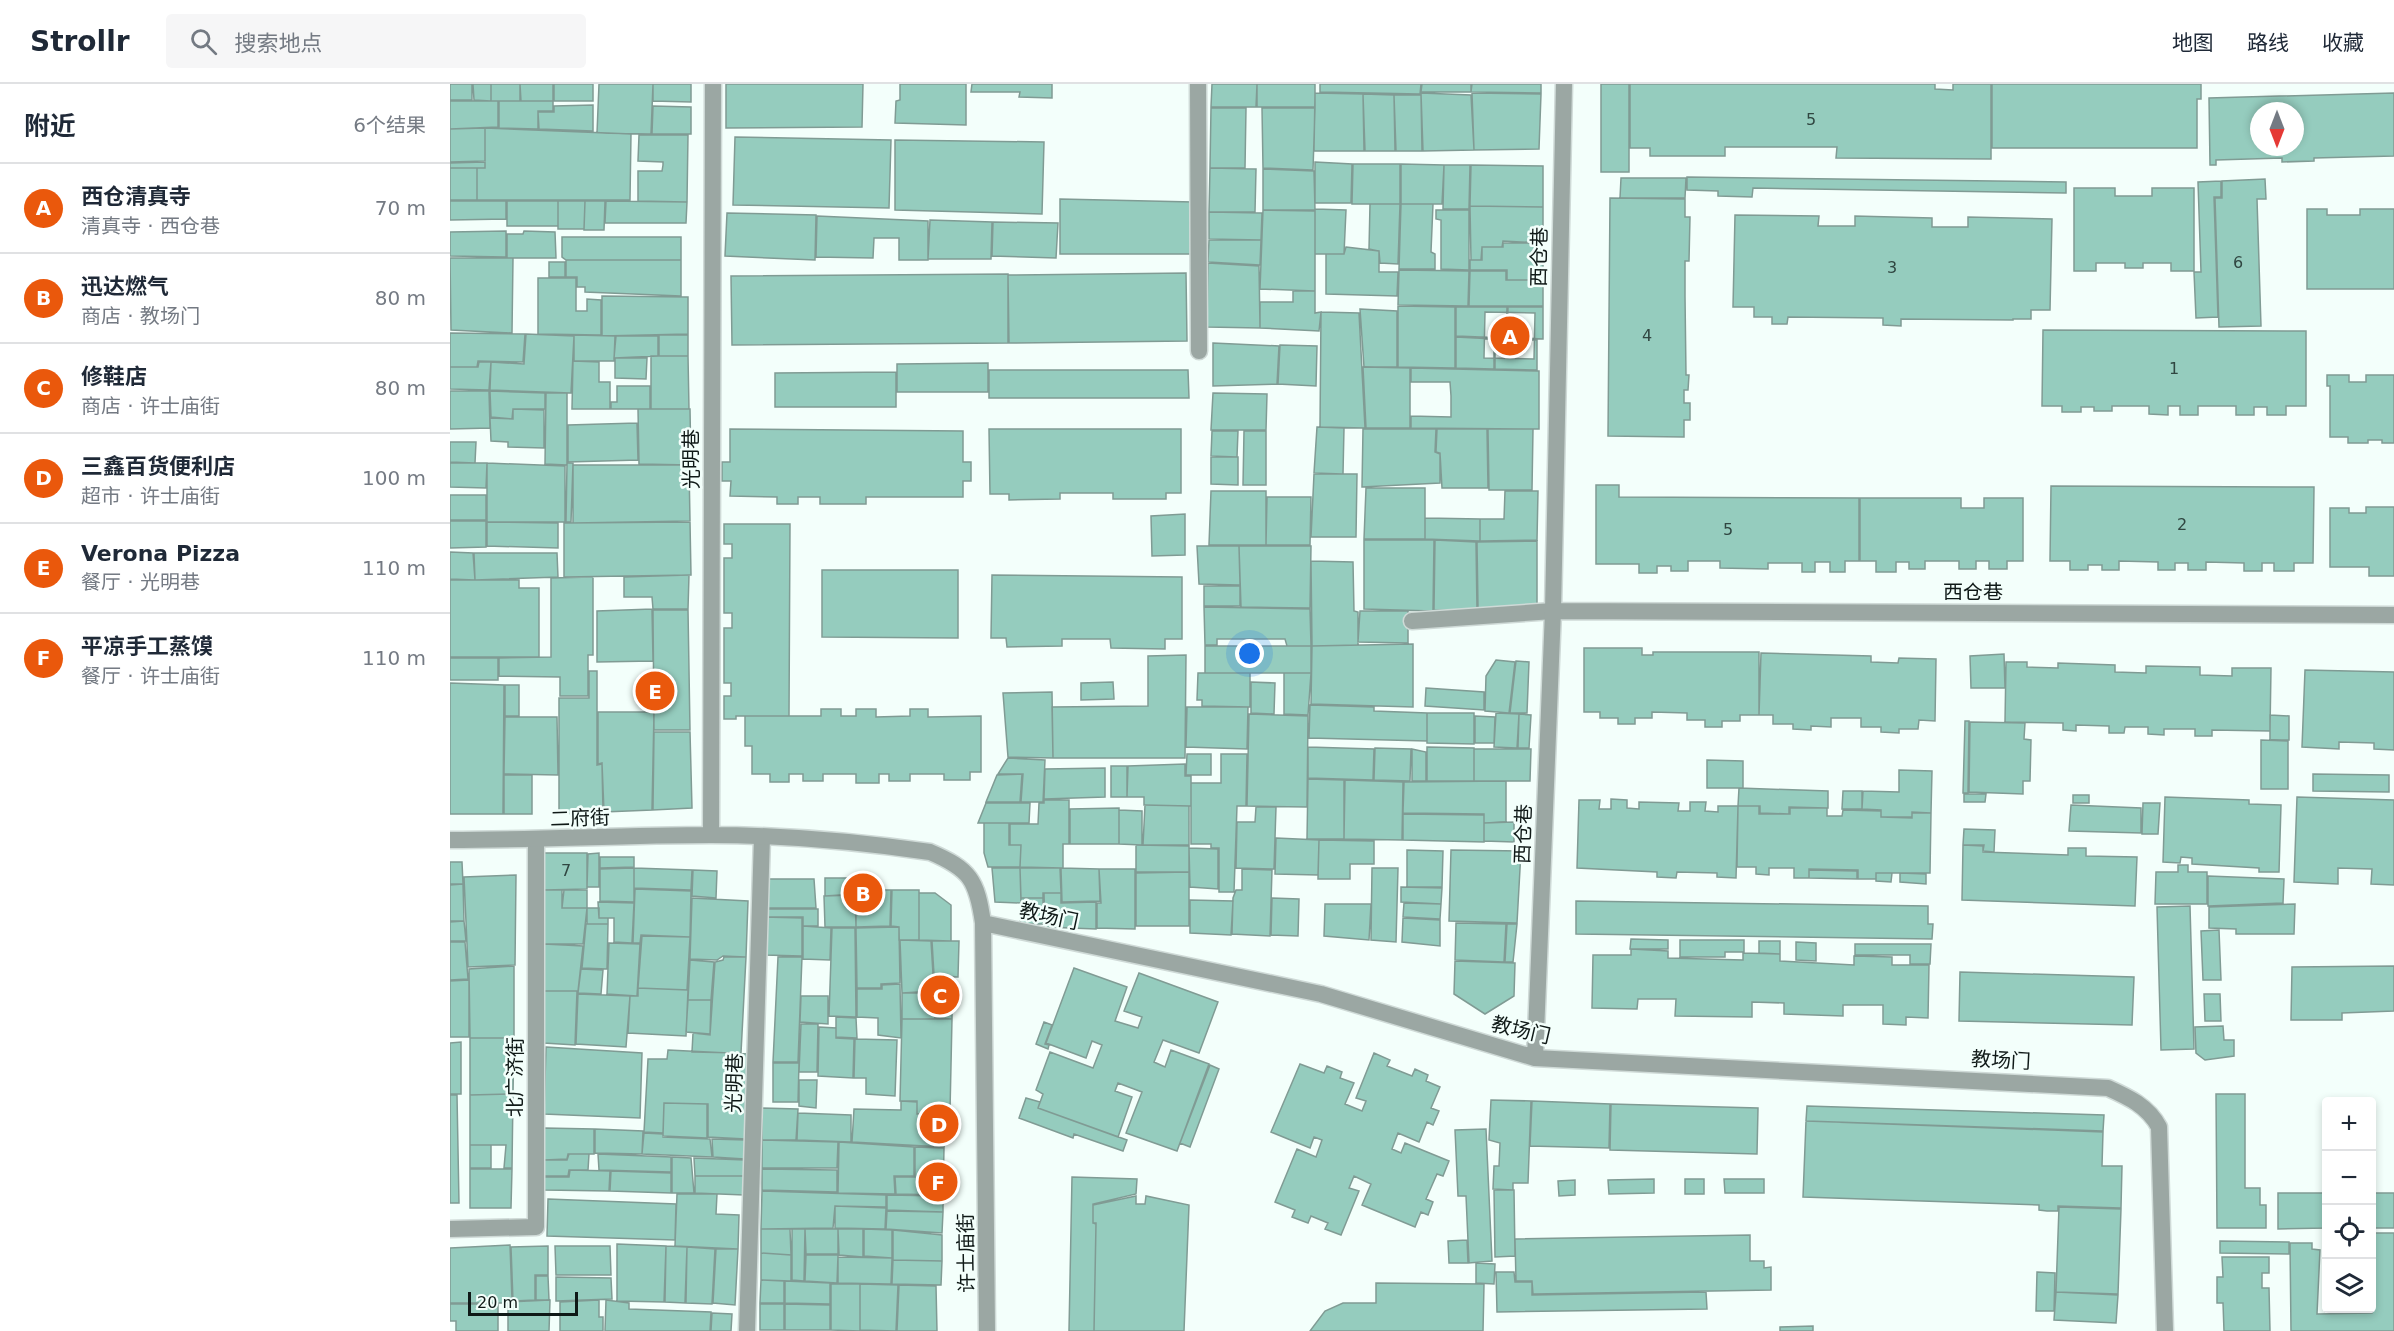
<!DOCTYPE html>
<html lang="zh">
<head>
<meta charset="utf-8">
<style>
	:root { --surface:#fff; --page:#f6f6f7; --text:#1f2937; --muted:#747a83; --line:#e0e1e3; --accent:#ea580c }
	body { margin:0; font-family:"DejaVu Sans","Noto Sans SC",sans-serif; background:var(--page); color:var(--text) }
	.controls { position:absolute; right:18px; bottom:18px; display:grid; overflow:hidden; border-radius:6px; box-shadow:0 3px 9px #0003 }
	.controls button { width:54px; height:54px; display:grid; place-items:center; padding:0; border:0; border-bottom:2px solid var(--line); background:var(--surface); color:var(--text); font:30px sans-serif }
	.compass { position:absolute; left:1800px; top:18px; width:54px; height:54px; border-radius:50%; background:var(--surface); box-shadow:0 3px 9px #0003; rotate:180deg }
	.scale { position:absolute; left:18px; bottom:15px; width:110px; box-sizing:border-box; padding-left:6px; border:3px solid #0f1917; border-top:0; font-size:16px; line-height:21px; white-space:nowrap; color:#0f1917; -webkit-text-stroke:4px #f3fffb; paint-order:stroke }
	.you { position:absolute; left:800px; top:570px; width:21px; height:21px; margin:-15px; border:4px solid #fff; border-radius:50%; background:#1a73e8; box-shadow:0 0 0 9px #1a73e833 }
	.badge { display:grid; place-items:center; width:39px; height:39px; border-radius:50%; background:var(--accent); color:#fff; font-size:20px; font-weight:700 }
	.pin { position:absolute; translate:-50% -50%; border:3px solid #fff; box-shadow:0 2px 6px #0006 }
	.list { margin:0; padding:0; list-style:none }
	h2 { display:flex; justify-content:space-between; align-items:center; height:78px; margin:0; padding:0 24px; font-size:26px }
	h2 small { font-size:20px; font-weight:400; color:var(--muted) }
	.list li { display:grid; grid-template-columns:39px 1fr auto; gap:18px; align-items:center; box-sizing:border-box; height:90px; padding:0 24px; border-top:2px solid var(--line) }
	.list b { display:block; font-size:22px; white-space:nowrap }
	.list p { margin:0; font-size:20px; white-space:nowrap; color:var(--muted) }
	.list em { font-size:20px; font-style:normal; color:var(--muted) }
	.icon { flex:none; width:33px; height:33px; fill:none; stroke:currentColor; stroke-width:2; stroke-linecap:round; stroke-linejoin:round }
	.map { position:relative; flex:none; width:1944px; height:1247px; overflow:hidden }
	header { display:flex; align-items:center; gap:36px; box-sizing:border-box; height:84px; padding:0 30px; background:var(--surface); border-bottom:2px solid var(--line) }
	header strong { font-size:28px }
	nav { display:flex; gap:33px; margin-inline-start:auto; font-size:21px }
	.search { width:420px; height:54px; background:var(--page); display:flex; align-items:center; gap:15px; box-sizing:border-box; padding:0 21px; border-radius:6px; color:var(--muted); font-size:22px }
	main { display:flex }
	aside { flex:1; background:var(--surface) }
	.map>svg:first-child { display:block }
	.building { fill:#95ccbe; stroke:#809b94; stroke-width:1.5; fill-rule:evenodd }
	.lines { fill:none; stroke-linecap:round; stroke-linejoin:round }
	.service-casing { stroke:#cfdad7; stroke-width:19 }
	.minor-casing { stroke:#cfdad7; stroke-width:19 }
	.service { stroke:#9ba7a3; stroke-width:16 }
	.minor { stroke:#9ba7a3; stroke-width:16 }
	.labels { text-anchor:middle; stroke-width:5; stroke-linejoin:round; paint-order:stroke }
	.number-label { font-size:16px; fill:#304641 }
	.street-label { font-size:20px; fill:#0f1917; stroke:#f3fffb }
</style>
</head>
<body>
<header>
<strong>Strollr</strong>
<div class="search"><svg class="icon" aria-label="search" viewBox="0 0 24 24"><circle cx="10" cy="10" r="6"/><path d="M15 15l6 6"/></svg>搜索地点</div>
<nav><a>地图</a><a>路线</a><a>收藏</a></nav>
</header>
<main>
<aside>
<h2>附近<small>6个结果</small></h2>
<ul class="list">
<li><span class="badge">A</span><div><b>西仓清真寺</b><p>清真寺 · 西仓巷</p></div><em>70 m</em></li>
<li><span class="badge">B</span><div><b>迅达燃气</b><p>商店 · 教场门</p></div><em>80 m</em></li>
<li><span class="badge">C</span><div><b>修鞋店</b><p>商店 · 许士庙街</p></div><em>80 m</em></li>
<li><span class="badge">D</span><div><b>三鑫百货便利店</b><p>超市 · 许士庙街</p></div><em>100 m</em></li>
<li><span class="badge">E</span><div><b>Verona Pizza</b><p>餐厅 · 光明巷</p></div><em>110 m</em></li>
<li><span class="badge">F</span><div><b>平凉手工蒸馍</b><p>餐厅 · 许士庙街</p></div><em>110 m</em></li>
</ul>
</aside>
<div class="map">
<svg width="1944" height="1247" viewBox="0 0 1944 1247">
	<rect width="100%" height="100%" fill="#f3fffb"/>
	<!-- building -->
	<path class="building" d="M0,0H22V16H0Z
		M23,0H41V17L24,16Z
		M41,0H70V17H41Z
		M70,0H103V17H71Z
		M104,0H143V17H104Z
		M149,0H203L201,50L147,49Z
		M203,0H241V18L203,17Z
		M276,0H413L412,43L276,44Z
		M450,0H516V41L445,39L446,17L450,16Z
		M522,0H602V14L569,13L570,8H521Z
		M762,0H807L806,23H761Z
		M807,0H865V23H807Z
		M870,0H971L970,10L870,8Z
		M972,0H1021V8H971Z
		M1022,0H1091V9L1021,8Z
		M1151,0H1179V88H1151Z
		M1180,0H1485V5L1503,6V0H1541V75L1386,74L1387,63H1275V72H1200V64H1180Z
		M1542,0H1751V15H1747V64H1542Z
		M865,9L913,10L914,67H864Z
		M971,9L1021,11L1024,66L973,67Z
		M1022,9L1091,10L1089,65L1024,66Z
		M1944,9V72L1864,74V77L1832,78V74L1766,76V81H1760L1759,14ZM1809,27H1845V63H1809Z
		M913,10L944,11L945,67H915Z
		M944,11H971L972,67H946Z
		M0,17H48V43L0,45Z
		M49,17H103V27H88V45L49,44Z
		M143,21V47L89,45L88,28H104V22Z
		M203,22L241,23V50H202Z
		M761,24H796L795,84H760Z
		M812,24H865L863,86L813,84Z
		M35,44V77L0,78V45Z
		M35,44L181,50L180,116H27V84H35Z
		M189,51H238L237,118L188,117V87H212L213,81V78L188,77Z
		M285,53L441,56L439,124L283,121Z
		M445,56L594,58L592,130L445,126Z
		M35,78V84H0V79Z
		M865,78L902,80L901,119H865Z
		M903,80H950V120H902Z
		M951,80L994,81L992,120H951Z
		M994,81H1020L1019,125H993Z
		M1021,81L1093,82V123L1020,122Z
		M0,84H27V116H0Z
		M760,84L806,85L805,128H759Z
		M813,85L864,87L865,126H813Z
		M1237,93L1616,98V109L1303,104L1302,113L1268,112V107L1237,106Z
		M1171,94H1236L1235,114H1170Z
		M1815,95L1816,115H1807L1811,242L1769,243L1765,114H1772V97Z
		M1771,97V113H1764L1768,233L1746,234L1744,188H1751L1748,98Z
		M1624,104H1665V112H1702V104H1744V187H1721V179H1693V184H1675V179H1646V187H1624Z
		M1160,114L1235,115V133H1240L1239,177H1235V212L1236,291H1239L1238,306H1234V319H1240V336H1234V353L1158,352Z
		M610,115L743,118V170H610Z
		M0,117H56V135L0,136Z
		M57,117H108V142H57Z
		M108,117H135L134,145H108Z
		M135,117H155L154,146H134Z
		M156,117L237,118L236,139H155Z
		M920,120H950L948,180L930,179L929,167L919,165Z
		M951,120H983L981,168L985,170V185H949Z
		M1020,122L1093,123V159L1053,157L1052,163H1032L1031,176H1021Z
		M865,125L896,126L894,170H865Z
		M1857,125H1877V131H1910V125H1944V205H1857Z
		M813,126L865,127V207L810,205Z
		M986,126H1019V186L991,185V136L986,135Z
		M759,128L812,129L811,156L759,155Z
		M277,129L366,131L365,176L275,172Z
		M1285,131L1369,132L1368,142H1405V132L1482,134V143H1518V133L1602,135L1600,226H1581V235H1563V236L1451,235V242L1433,241V234L1338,233L1337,240H1322V233H1304V223H1283Z
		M367,132L478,137V176H449V154H424L423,174L366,173Z
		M480,136L542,138L541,175H478Z
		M543,138L608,139L606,174L542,172Z
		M56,147V173L0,172V148Z
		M74,147L105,148L106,174H57V150H73Z
		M112,153H231V176H116L112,173Z
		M759,156H811L810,181L758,178Z
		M1053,159H1093V196H1057V186H1020V176H1032V163H1053Z
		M896,163L929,167V188H948L947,212L876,210V170H894Z
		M0,174H63L62,249L1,246Z
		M116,176H231V212L135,208V203H127V193H116Z
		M99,178H115V193H99Z
		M758,179L809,182L810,244L757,243Z
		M949,186L1019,187L1018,222L948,221Z
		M1020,187H1056V196H1093V222H1019Z
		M736,189L737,257L559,259L558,191Z
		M558,190V259L282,261L281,192Z
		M88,194H126V227H137V215L151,216V251L88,250Z
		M843,207H865V229L871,228L869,247L810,244V218H843Z
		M152,212L238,213V250L152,252Z
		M948,222L1005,223V284L948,283Z
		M1006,223H1057L1056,254L1006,252Z
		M1058,223H1093V255L1057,253Z
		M910,225L947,227V283H914Z
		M871,228L909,229L915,344L870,343Z
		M1035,228L1085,229L1084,275L1034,274Z
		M1593,246L1856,247V322H1836V331H1817V323H1804V331H1786V322H1748V331H1730V322H1718V331L1699,330V322H1662V327H1644V323H1631V328H1612V322H1592Z
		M0,249L75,250L73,278L28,277L27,283H0Z
		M76,250L124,252L121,309L40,306L41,278L74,280Z
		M124,251L165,252L164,277H124Z
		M209,251H238V272H209Z
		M166,252H208V272L164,274Z
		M1006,253L1044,255V285L1006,284Z
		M1045,255L1087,256V286L1045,285Z
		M763,259L829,262L827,300L763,302Z
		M830,261L867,262L866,302L828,300Z
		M201,272H238L239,325H201Z
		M165,274H197L196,295L165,294Z
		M123,277L149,278V298H160V325H122Z
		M29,278H41L39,306L0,305V283H28Z
		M538,279V308H447V280Z
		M913,283L960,284V344H916Z
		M961,284L1089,287V345L961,344V332L1001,333V312L1000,298H961Z
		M539,286H738L739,314H539Z
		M446,288V323H325V289Z
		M1877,291H1899V298H1916V291H1944V359H1932V356H1918V359H1898V353H1880V302H1877Z
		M167,302H200V325H161V318H167Z
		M0,307H39L40,344L0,345Z
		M40,307L95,309V325H63L62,335L41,333Z
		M96,309H117V381L95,380Z
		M763,309L817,310L816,346H761Z
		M63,325L94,326V364L58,363V358L41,357L40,334L63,335Z
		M188,325H240L241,381L189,380Z
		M187,339L188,376L118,378V341Z
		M867,343L894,344L893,390L864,389Z
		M280,345L513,347V378H521V397H513V413H416V420H370V413H348V420H327V413L280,412L281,397H272V378H280Z
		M539,345H731V409H716V415H663V409H610V415L559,416V410H540Z
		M913,345H986L985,368L990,370V399L912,403Z
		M987,345H1037L1038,404H992L990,369L986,368Z
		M1038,345H1083L1082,406H1039Z
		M762,347H788L787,373L761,372Z
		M794,347H816V401H793Z
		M0,358H26L25,379L0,378Z
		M761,373H788V401L761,400Z
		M0,379H37L36,404L0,403Z
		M37,379L115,382V438H37Z
		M117,379H123L121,438H116Z
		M123,381H239L240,437L123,439Z
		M864,390H907L906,453H861Z
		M1146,401H1169V413L1409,414V477H1395V488H1380V478H1365V488H1352V479H1318V485L1270,484V477H1238V487H1221V482H1207V489H1189V480H1146Z
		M1601,402L1864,403L1863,479H1844V487H1824V479H1812V487H1794V479L1756,478V486H1738V479H1725V486H1708V478L1669,477V486H1652V481H1638V486H1620V477H1600Z
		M916,404H975V455H914Z
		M761,407H816V461H759Z
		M1055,407H1088L1087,456L1030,457V435H1054Z
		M0,411H36V436H0Z
		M817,413H861L860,461H816Z
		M1410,414H1511V424H1534V414H1573V477H1557V485H1539V477H1526V485H1509V477H1475V485H1459V478H1446V488H1426V477H1410Z
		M1916,423H1944V492H1919V483H1880V424H1899V429H1916Z
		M735,430V471L702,472L701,432Z
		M975,434L1030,435V457L975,455Z
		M0,437H36V463L0,464Z
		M37,438L108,439V464L37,462Z
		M240,438L241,491L114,493V439Z
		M274,440H340L339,632H286V635H274V612H281V599H274V544H282V529H274V474H282V460H274Z
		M914,456H984L983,527L914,525Z
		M985,456L1026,458L1027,527L984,526Z
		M1087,457V525L1028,524L1027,458Z
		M747,462H789L790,501L749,500Z
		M789,462H861L860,524L791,523Z
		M0,468L23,469L25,496L0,495Z
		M24,469H107L108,493L25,496Z
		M861,477L903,478L904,527L908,528V561L862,562Z
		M372,486H508V554L372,553Z
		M239,491L238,525H203L202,513H174V493Z
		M542,491L732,493V555H715V565L661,564L660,555H612V562L557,563L556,554H541Z
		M143,493V571H138V612H110V593L49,592V574L101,573V494Z
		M0,496H69V504H89V573H0Z
		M754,502H790V522H754Z
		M754,523L860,525L861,562H837L835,555H767V561H755Z
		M202,525L203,577L147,578V527Z
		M203,526H238L240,646H204Z
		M910,527H958V559L908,558Z
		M963,560V623L861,620L862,562Z
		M755,562H861V589H755Z
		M1134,564H1192V571H1203V568H1309V631H1290V637H1272V643H1255V636H1237V629L1202,628V634H1185V640H1168V634H1150V628H1134Z
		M1311,569L1421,572V578L1448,579L1449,574L1486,575L1485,637L1469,636L1468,645H1449V649L1431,648V643H1411V634H1381V643L1361,642V646L1343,645V640H1323V631H1309Z
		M1554,570L1555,604H1521L1520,572Z
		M736,571L735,674H603L602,623L698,622V572Z
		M0,574H48V596H0Z
		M1046,576L1065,578L1059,629L1035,627L1036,592Z
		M1066,577L1079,578L1077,629H1060Z
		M1556,578H1577V583L1608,584V579L1665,581V588L1696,589V582L1750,583V591L1782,592V584H1821L1820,647L1762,646V652H1745V645H1714V651L1698,650V643H1675L1674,649H1659V642L1626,641V647L1613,646V639L1555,638Z
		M1855,586L1944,588V666L1924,665V659L1889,658V665L1852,663Z
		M139,587H147V681L152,680L153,728L109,730V614H139Z
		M748,589H800V623L752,622V616H747Z
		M834,589H861L858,631L834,630Z
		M663,598L664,615L631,616V599Z
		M801,598L825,599L824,630L801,629Z
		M0,599L54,601L53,730H0Z
		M55,601H69V632H55Z
		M976,604L1034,608V626L975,622Z
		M602,608L603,674L558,673L553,609Z
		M860,621L924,623V627L977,629V657L859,654Z
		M737,623H798L797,665L736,663Z
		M371,625H391V632H406V625H426V633L460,632V625H478V633L531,632V688H520V696H494V690H460V697H439V690H429V699H406V690H373V697H353V690H339V698H320V690H302V662H295V632H371Z
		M148,628H204L202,726L154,728L152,679L148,680Z
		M977,629H1024V660L977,659Z
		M1046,629L1069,630L1067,664L1044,663Z
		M799,630L858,632L857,723L797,722Z
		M1069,630L1081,631L1079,664H1068Z
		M1820,631L1839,632V656H1820Z
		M1025,632L1045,633L1044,659H1025Z
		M55,633H107L108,691L54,690Z
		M1515,637H1519L1518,709H1513Z
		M1520,638L1575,639L1574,655L1581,656L1580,697H1573V710L1519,708Z
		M204,648H240L242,724L203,726Z
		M1811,656L1838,657V705H1811Z
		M858,663L924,665L923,696L858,694Z
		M977,663L1024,664V697H977Z
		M925,664L961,665L960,697L924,696Z
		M962,665L976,668V697H962Z
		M1024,665H1081L1080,697H1024Z
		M737,670H761V691H736Z
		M771,670H797L796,722H787L784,808H769V764H761V760H741V699H771Z
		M558,674L595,676L593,718H571L573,690H548Z
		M1257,676L1293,677V704H1257Z
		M735,680V692H741V722L694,721V713H677L678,682Z
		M661,682H677V713H661Z
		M655,684V713L594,715L595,685Z
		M1449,686L1482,687L1481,729L1462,728V733H1431V726L1412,725L1413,707L1449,708Z
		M572,690L570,718H536L547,691Z
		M1863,690L1939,691V708L1863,707Z
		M54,691H82V730H54Z
		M858,695L894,696V755H857Z
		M895,696L953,698L952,756L894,755Z
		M1056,697V738L1034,739V730L953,729L954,698Z
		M1289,704L1378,707V724L1339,723V730L1310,729V722H1288Z
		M1393,707H1412V725H1392Z
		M1514,710H1536L1535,718H1514Z
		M1623,711H1639V719H1623Z
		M1715,713L1799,716V720L1831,721L1829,788H1809V784L1742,780V774L1731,773L1730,779L1713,778Z
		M1847,713L1944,716V801L1921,800L1922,785L1888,784V800L1844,798Z
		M1161,715L1177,716V724L1189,725V718L1229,719L1228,727H1240V718H1256L1255,727L1268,728V722H1288L1286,794L1267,793V789L1227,788L1226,794L1207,793V788L1127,784L1129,716H1150L1149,725H1161Z
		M594,716H619V760H613V784L570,783L571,761H560V740H588L589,719H594Z
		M536,719H580L579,739H528Z
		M1693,719H1710L1708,750H1692Z
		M695,721L739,722V761H693Z
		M1621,721L1691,724V749L1619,747Z
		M1288,722H1309V730H1340V724H1377V732H1392L1393,726L1431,727V733L1462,734V729H1481L1480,789H1426V795H1408V786L1359,785V794H1344V784H1319V791L1306,790V783H1287Z
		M806,723H826L824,785L786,784L787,738H805Z
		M669,724V760H620V725Z
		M669,726L692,727V761L669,760Z
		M953,730L1034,731V758L953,756Z
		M1064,738V758L1034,757V739Z
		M534,739H559V761H571L570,783H538L534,769Z
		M1514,745L1545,746L1544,768L1533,767L1534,761H1513Z
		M826,754L869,756L868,791L825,790Z
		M869,756L924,757V780H900V795H868Z
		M686,761L739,762V788H686Z
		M1513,761L1533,762V768L1618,771V764H1636V772L1687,773L1685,822L1512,816Z
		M739,764L768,765V805L740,803Z
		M957,766L993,767L992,803H957Z
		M1001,766L1071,767L1067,839L999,837Z
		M94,769H137V805L94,806Z
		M149,769V803H137L138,770Z
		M150,773H184V783L150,784Z
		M0,778H12L13,800H0Z
		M1728,781H1738V788H1757V820H1705L1706,788H1728Z
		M184,784V818L150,817V785Z
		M184,784L242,786L241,806L184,804Z
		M542,784H570L571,819L545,818Z
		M570,784H610L611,809H593V814H571Z
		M611,784L649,785L650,817L612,818Z
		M922,784H948L946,858L921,856Z
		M649,785H685V845L647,844V819H651Z
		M792,785L822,786L820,852L782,850L783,814L786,806H792Z
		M243,786L267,787L266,814L242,812Z
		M1359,786L1407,787V795L1359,794Z
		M739,788V842H686V789Z
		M1426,789H1442L1441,798L1426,797Z
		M1450,789L1476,790V800L1450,798Z
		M66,791L65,881L18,883L14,793Z
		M1758,792L1834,795L1833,819L1758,822Z
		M375,794H404L405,810L375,812Z
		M316,795H364L366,824H316Z
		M13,800L14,837H0V801Z
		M951,803L992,804L991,820L951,818Z
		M185,805L241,807L240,853L191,851L190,859H183Z
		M94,806H112V824H137L133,860H94Z
		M114,806H137V824H112Z
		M406,806H441L440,842L406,843Z
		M442,806H469V856H449V843L441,842Z
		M469,809H485L501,821V857L469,856Z
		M594,809H611V819L646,818V845L595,843Z
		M405,811L406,843H375L374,812Z
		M242,814L298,817L296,873L273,872L267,876L240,875Z
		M571,814H593V840H570Z
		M822,814L849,815L848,852L821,851Z
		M740,816L783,817L781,851L740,849Z
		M1126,817L1478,822V840H1483L1482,855L1126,850Z
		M148,818L184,819L182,859L164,858V834H149Z
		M954,819L991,820L990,835L953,833Z
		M875,820H921L919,856L874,852Z
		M1845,820L1844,850H1786V845L1759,844V823Z
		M1740,822L1744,965L1711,966L1707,823Z
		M137,824H149V834H158V840H137Z
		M313,825H368V842H353V833H313Z
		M313,833L352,834V872L314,871Z
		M953,834L990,836V862L952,858Z
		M14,837L16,857H0V838Z
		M1006,839L1056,840L1054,878L1005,876Z
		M136,840H158L157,885L132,884Z
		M1057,840H1067L1063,878H1055Z
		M353,842L381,844L380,876L353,875Z
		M449,843L450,899L431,900V904H407L406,844Z
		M382,844H405L406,933L379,932Z
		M1769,846L1771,896H1753L1751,847Z
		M192,852L240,853L237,906L188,904Z
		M1181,855L1218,856V865H1180Z
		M450,856L481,857L484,907L452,909Z
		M1230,856H1294V868H1275V873H1230Z
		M482,857H509L508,893L484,891Z
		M1309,857H1330V870L1309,869Z
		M0,858H15L18,895L0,896Z
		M1346,858L1366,859V877L1346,876Z
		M159,859L190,860L187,912L157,910Z
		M94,860L133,862L128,907H94Z
		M1405,860H1481L1480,880H1460V871H1405Z
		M1181,865L1218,867V874L1293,876V869L1330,870V877L1404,881V872L1442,873V881H1479L1478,934L1456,933V941L1433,940V921H1393V932L1334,930V919L1302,918V933L1225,932L1226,915H1188L1187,925L1142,924L1143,871H1181Z
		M274,873H296L291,969L242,968L243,949L260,951L265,878L273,876Z
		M328,873H352L348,978H323Z
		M240,876L264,878L261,916H238Z
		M1005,877L1065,879L1064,912L1035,930L1004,910Z
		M64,882V954H20L19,885Z
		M1944,882V927L1892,929V936H1841L1842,883Z
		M624,884L677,903L665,937L688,944L692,933L674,927L689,889L768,918L749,969L713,956L704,978L715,983L721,966L759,980L727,1067L676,1049L692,1008L668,999L665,1007L682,1013L668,1053L588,1024L593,1010L586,1006L600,968L643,984L652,961L642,957L636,974L596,959Z
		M131,885L153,886L151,910L128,909Z
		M1510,888L1684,893L1682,941L1509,937Z
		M484,892L502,893V935L486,934Z
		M19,896V953H0V897Z
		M450,900L451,954L428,951V934L407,933V905H432V901Z
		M188,904L238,906L236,952L178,949L180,912H188Z
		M94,907H127L125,961L94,959Z
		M452,909H484L485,935H452Z
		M128,910L180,912L176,963L126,960Z
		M1754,910H1770L1771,937H1755Z
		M351,912H378V940L350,938Z
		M238,916H261L260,950L236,948Z
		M386,933L406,934L407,954L386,953Z
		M452,935H502L500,1027L467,1030V1017H450Z
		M594,938L602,941L595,960L599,961L598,965L586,960Z
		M351,940H368L367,988H349Z
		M1773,942L1774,956H1784V972L1755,976L1746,969L1745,943Z
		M369,943L386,944V954L404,955L403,994L368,992Z
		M20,954H64L63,1010L20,1011Z
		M405,955L447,956L445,1012L416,1010V994H404Z
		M11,958V1010H0V959Z
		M96,963L192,969L190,1034L94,1030Z
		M218,966L298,970L296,1055L258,1053V1020L214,1019L213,1049L194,1048L198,975H217Z
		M924,969L940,976L937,982L962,992L965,985L978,991L976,997L990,1003L981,1024L989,1027L983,1041L977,1038L969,1058L948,1049L942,1065L951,1069L955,1059L999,1077L993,1092L987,1090L976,1115L983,1118L978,1131L971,1128L965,1143L912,1121L921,1100L904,1092L899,1104L909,1107L891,1151L875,1145L878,1139L861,1132L858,1139L842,1133L845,1126L825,1118L847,1065L866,1073L872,1056L864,1053L860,1064L821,1048L850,980L874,989L877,982L892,988L890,994L904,999L895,1020L912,1027L916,1017L906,1014Z
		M323,979H349L348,1018H323Z
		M760,981L769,985L740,1063L730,1059Z
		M349,996H367L366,1024L349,1022Z
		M63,1010L62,1084H54L56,1061H20V1011Z
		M1766,1010H1795V1104H1810V1121H1816V1144H1767Z
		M0,1011H7L9,1119H0Z
		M576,1014L590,1018L588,1024L677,1056L673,1067L624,1050L623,1054L569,1034Z
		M1041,1016L1081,1017L1078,1099H1063V1106L1043,1105L1044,1082H1049L1050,1059L1039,1056Z
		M451,1017L467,1018V1030H496L494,1063L402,1058L404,1025L451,1026Z
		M1082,1017L1160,1020L1159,1064L1080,1062Z
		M214,1019L257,1020V1054L213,1052Z
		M1161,1020L1308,1024L1307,1070L1160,1066Z
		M1357,1022L1654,1031L1653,1047L1356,1037Z
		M312,1024L348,1025L346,1056H312Z
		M348,1029L401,1031V1058L347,1056Z
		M1356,1037L1653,1048L1652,1082H1672L1671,1124L1608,1122V1127H1597L1589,1126V1121L1353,1113Z
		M94,1044L144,1045V1070H118L117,1075L94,1076Z
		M145,1045L193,1047L192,1070L145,1069Z
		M1036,1045L1042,1177L1019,1179L1016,1112H1008L1005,1046Z
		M194,1049L213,1050V1053L260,1055L262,1073L192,1070Z
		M262,1055L296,1056L295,1075L263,1073Z
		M312,1056L388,1058L387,1084H312Z
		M389,1058L464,1063V1092H444L445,1110L388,1109Z
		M20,1061H41V1084H20Z
		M465,1063L494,1064L493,1111L446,1110L445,1093H465Z
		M119,1070H139L138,1086H119L118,1092H94V1076H117Z
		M148,1070L221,1073V1088L149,1086Z
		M222,1073L241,1074L244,1109H222Z
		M244,1074L295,1076V1092H245Z
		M20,1085H62L61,1124H20Z
		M312,1085L387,1086V1108L312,1106Z
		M120,1086L160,1087L159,1107L94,1106V1093H119Z
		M161,1087L221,1089V1109L160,1107Z
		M245,1092H295L294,1111L245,1109Z
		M622,1093L687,1095L686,1110L643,1120V1139L646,1140L644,1247H619Z
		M1204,1095V1109L1159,1110L1158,1096Z
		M1235,1095H1254V1110H1235Z
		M1274,1095H1314V1109H1275Z
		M1125,1096V1111L1109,1112L1108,1097Z
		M1044,1106H1064L1065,1172L1045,1173Z
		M312,1107L436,1111V1123L385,1122L383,1144L311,1145Z
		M1828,1109H1876V1144L1828,1145Z
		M1922,1109H1944V1144H1922Z
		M227,1110H267L266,1130L289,1131L288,1165L225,1162Z
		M437,1111L493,1112V1128L437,1126Z
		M686,1112V1120H695L696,1112L739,1121L734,1247H644L646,1139H643V1121Z
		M98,1115L226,1120L225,1156L97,1152Z
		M385,1122L436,1124L435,1145L385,1144Z
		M1609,1123L1671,1125L1668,1210L1606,1208Z
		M437,1127L493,1128L492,1149L436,1145Z
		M311,1145H340L341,1171L311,1169Z
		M342,1145H355L354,1197L342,1196Z
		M355,1145H388V1170H356Z
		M388,1145H413V1173L389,1171Z
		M414,1145L442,1146V1174L414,1172Z
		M443,1146L492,1151V1177L443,1176Z
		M1924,1149H1944V1247H1841L1840,1159H1862V1165L1870,1166L1867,1230L1922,1229Z
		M1300,1151V1177H1314V1184L1321,1183V1206L1083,1210L1082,1197H1066L1065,1155Z
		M1017,1156L1018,1179H999L998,1157Z
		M1770,1157L1839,1158V1170L1770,1169Z
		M167,1160L216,1162L214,1218L167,1217Z
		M60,1161L62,1216H57V1219H0V1164Z
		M98,1162V1191H85V1216L63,1217L61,1163Z
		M105,1162H160L161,1191H106Z
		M216,1162L237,1163L235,1219L215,1218Z
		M237,1163L265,1165L262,1220L236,1219Z
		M266,1165H288L285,1221L263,1219Z
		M311,1169L341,1171V1197L311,1196Z
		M356,1171H388L387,1199L355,1197Z
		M388,1173L442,1174L441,1200L388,1199Z
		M1772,1173H1819V1189H1812V1204H1819L1820,1247H1774L1773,1219H1767V1193H1773Z
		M443,1176L492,1177L491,1201L442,1200Z
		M1026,1179L1045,1180L1044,1200L1026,1199Z
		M1046,1188H1064L1065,1198H1082V1211L1256,1208L1257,1225L1047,1228Z
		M1587,1188L1605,1189L1604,1227H1586Z
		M86,1192H98L99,1216H86Z
		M106,1193L161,1194L162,1215L106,1217Z
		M311,1196L334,1197V1219H310Z
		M335,1197L380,1199V1220L335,1219Z
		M926,1199L1034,1200L1033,1247H860L875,1227L893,1219H926Z
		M381,1200H410V1247L381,1246Z
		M410,1200L448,1201L446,1247L410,1246Z
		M449,1201L486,1202L487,1247H447Z
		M1606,1208L1668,1211L1666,1239L1604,1236Z
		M100,1216L99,1247H58V1218Z
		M149,1216V1233H153V1247H110V1218Z
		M156,1216L179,1219V1225L261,1228L260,1247H155Z
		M0,1220H48V1247H6V1237H0Z
		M310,1220H334V1246H310Z
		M335,1220L380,1221V1246H335Z
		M1903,1224H1921V1228L1902,1229Z
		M262,1229L282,1230L281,1247H261Z
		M1363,1242V1247H1330V1243Z"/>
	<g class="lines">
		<defs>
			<path id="service" d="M748,0L749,267
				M962,537L1103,527
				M0,1145L86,1143V756
				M297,1247L312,753"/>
			<path id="minor" d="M1103,527L1114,0
				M261,751L263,0
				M0,756C87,756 174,751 261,751C330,751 410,758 480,768C520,785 527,796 533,839L537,1247
				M533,839L871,910L1085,974L1658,1004C1678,1013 1698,1022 1709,1043L1715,1247
				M1085,974L1103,527L1944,531"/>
		</defs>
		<!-- service casing -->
		<use href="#service" class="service-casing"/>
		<!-- minor casing -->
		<use href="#minor" class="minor-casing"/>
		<!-- service -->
		<use href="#service" class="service"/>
		<!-- minor -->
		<use href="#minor" class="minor"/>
	</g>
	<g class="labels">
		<!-- number labels -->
		<g class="number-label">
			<text x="1361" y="41">5</text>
			<text x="1788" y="184">6</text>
			<text x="1442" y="189">3</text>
			<text x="1197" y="257">4</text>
			<text x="1724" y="290">1</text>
			<text x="1732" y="446">2</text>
			<text x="1278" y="451">5</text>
			<text x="116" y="792">7</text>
		</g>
		<!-- street labels -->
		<g class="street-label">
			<text transform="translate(1089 173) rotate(-89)" y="7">西仓巷</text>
			<text transform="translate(241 375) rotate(-90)" y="7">光明巷</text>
			<text x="1523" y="515">西仓巷</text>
			<text transform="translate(130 734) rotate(-2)" y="7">二府街</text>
			<text transform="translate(1073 750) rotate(-88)" y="7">西仓巷</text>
			<text transform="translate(599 832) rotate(12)" y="7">教场门</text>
			<text transform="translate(1071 946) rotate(13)" y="7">教场门</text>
			<text transform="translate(1551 976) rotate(3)" y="7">教场门</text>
			<text transform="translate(65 993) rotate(-90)" y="7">北广济街</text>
			<text transform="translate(284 999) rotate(-88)" y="7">光明巷</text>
			<text transform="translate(516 1169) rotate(-91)" y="7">许士庙街</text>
		</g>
	</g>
</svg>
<div class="controls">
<button>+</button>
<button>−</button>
<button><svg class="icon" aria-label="locate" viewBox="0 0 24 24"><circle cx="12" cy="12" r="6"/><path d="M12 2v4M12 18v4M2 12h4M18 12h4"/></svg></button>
<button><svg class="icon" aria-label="layers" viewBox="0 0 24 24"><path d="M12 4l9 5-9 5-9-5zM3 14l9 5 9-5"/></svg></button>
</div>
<svg class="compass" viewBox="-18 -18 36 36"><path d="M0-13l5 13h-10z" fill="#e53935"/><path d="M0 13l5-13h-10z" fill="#747a83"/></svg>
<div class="scale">20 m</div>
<div class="you"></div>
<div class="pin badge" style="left:1060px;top:252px">A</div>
<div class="pin badge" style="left:413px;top:809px">B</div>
<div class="pin badge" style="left:490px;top:911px">C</div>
<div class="pin badge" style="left:489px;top:1040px">D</div>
<div class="pin badge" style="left:205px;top:607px">E</div>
<div class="pin badge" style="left:488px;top:1098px">F</div>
</div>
</main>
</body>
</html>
